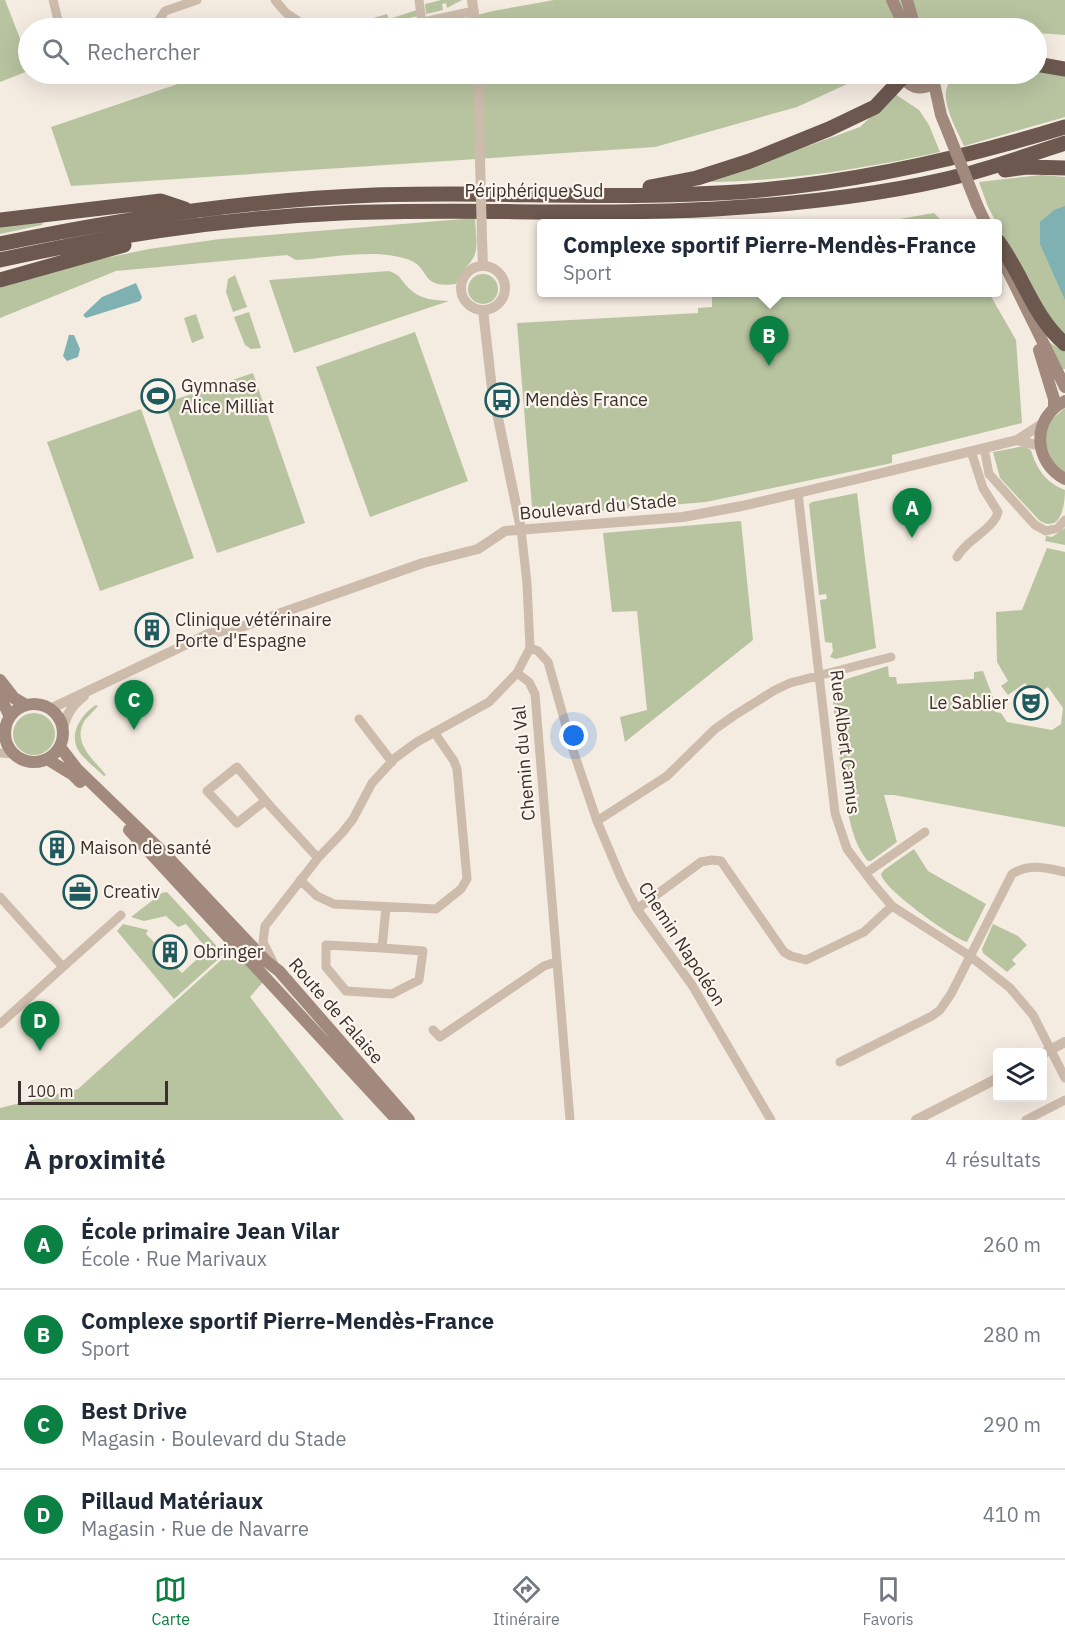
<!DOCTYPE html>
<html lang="fr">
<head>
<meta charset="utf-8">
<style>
	:root { --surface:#fff; --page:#f6f6f7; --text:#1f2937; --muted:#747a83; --line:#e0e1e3; --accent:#0b8043 }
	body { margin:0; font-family:"IBM Plex Sans",sans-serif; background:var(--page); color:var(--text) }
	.controls { position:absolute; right:18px; bottom:18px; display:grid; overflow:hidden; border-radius:6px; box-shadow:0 6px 24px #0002 }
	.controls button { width:54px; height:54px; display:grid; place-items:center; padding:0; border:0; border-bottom:2px solid var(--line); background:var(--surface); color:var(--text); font:30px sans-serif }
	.scale { position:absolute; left:18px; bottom:15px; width:150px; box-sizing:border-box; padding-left:6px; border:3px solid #3b302b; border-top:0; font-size:16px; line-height:21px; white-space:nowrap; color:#3b302b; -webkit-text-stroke:4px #fbf5ee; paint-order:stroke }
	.you { position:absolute; left:574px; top:736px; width:21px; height:21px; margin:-15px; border:4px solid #fff; border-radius:50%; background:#1a73e8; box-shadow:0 0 0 9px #1a73e833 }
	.badge { display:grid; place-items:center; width:39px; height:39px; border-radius:50%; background:var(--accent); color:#fff; font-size:20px; font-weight:700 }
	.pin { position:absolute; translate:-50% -50px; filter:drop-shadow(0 2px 3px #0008) }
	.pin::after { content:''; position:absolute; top:32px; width:21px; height:18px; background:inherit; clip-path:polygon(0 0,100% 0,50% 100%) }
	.popup { position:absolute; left:537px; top:219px; width:465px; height:78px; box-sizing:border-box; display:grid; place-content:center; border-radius:6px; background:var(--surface); filter:drop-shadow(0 2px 4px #0005); font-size:20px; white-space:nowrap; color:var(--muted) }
	.popup b { font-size:22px; color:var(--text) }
	.popup::after { content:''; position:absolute; left:50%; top:100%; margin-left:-12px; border:12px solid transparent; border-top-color:var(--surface) }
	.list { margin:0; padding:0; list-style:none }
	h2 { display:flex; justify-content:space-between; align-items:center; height:78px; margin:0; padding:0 24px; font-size:26px }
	h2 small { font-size:20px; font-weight:400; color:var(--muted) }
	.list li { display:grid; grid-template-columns:39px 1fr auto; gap:18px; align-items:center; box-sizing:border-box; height:90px; padding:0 24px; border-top:2px solid var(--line) }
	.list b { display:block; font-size:22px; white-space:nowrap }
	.list p { margin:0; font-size:20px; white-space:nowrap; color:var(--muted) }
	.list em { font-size:20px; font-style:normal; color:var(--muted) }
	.icon { flex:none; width:33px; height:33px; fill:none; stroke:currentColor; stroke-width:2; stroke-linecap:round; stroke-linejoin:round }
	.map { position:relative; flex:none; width:1065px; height:1120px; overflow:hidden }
	.search { position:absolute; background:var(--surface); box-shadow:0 6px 24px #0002; left:18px; right:18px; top:18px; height:66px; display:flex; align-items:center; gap:15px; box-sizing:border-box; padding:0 21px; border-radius:33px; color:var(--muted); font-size:22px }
	.sheet { height:438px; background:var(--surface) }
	nav { display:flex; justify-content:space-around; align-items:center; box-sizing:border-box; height:84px; border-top:2px solid var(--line); background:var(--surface); font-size:16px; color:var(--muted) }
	nav a { display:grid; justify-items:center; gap:3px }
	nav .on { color:var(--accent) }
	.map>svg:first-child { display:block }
	.green { fill:#b8c4a0 }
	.water { fill:#7fb0b2 }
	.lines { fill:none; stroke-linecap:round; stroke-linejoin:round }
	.minor { stroke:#cdbbac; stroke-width:9 }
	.tertiary { stroke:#cdbbac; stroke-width:10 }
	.secondary { stroke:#a18a7d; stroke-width:12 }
	.trunk { stroke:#6c584f; stroke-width:15 }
	.tertiary-bridge { stroke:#cdbbac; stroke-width:10 }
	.secondary-bridge { stroke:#a18a7d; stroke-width:12 }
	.labels { text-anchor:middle; stroke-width:4.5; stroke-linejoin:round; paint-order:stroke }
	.street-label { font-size:18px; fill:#3b302b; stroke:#fbf5ee }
	.poi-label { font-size:18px; fill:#3b302b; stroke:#fbf5ee; text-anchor:start }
</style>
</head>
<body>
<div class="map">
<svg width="1065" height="1120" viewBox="0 0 1065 1120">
	<rect width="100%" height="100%" fill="#f4ebe1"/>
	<!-- green -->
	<path class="green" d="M0,0H5L28,59V71L0,82Z
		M441,0H462L447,8L446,3L442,4L443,10L426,14L425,4Z
		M554,0H1065V35L1037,33L1036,28H425L493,11Z
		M417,10L418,16L364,28H359L356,23L387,14L389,19Z
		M1037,68L1065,73V117L964,146C957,130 944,109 946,91C947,86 951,79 953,74H1036Z
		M207,74H869L797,107L655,147L71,186L51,127Z
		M895,94L919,110L929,125L940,152C864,169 786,181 709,182L860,127Z
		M1041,175L1065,177V337L1045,312L988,207L979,182Z
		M934,213L944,223H877Z
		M475,218C475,231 480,249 472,260C466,268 459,273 456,284C418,289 432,267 407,259C373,248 332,258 296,260L287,255L116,271L0,318V288L96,260L149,249L220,239Z
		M43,222L42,225L0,234V226Z
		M389,271C403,276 400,281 411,290C421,300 435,300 449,301L294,353L269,280Z
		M468 289a15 15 0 1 1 30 0a15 15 0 1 1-30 0Z
		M235,275L247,307L233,312L226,292L228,279Z
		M712,293H989L1016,340L1022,423L892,455V463L706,502L561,514L532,507L517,323L698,313V308L712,307Z
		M249,312L261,348L251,349L245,345L234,317Z
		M196,314L204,338L192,343L184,318Z
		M415,332L468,481L370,517L316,367Z
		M1049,342L1065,352V369H1060Z
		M253,373L305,523L217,553L165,403Z
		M1065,408V473L1053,464L1045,442L1046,431L1051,420Z
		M141,409L194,558L100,591L47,442Z
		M1024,446L1031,450C1036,468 1046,483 1065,490C1065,505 1061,533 1040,521L1000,478L993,452Z
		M857,493L876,648L836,659L830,657L833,651L832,643L825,642L820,600L827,599L826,594L819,595L809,504L812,502Z
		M741,521L753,640L625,742L620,717L647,710L637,611L612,612L603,533Z
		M1065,528V545L1045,541L1046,536L1052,537Z
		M1047,548L1065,552V827L894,795H884L897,842L871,861H868C853,844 850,820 845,799L859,797V794L844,795L831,686L834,683L888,666L889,677H896L897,684L974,679V672L983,671L994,700L996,701L995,712L1001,713L1007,722L1052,730L1061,724L1063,708L1048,687L1039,693L1032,692L1025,683L1008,695L1001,686L1008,681L997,662L996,612L1022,610Z
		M96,705L98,706C94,711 89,715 85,720C71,742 93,759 106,775L104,776C97,769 86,761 80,753C67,736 81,714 96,705Z
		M13 734a21 21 0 1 1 42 0a21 21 0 1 1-42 0Z
		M914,849L928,871L986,904L967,942C952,938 883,889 881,874L884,870Z
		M167,892L224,954L174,999L117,931L123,924L148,930L146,934L156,944L155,946L174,968L176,967L182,973L206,951L207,949L186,924L178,927L166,916L144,921L131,917L162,893Z
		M993,924L1018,936L1027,945L1012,960L1016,964L1007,972L983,953L982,949Z
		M239,944L269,975L250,997L344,1120H0V1108L78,1089Z"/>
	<!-- water -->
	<path class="water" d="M1065,206V300L1040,244V222L1054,210Z
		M136,283L142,297L140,301L86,318L83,315L102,297Z
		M69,335H74L80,349L78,357L67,361L63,356Z"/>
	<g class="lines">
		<!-- minor -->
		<path class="minor" d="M53,0L60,28
			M275,0L286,13L309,28
			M419,0L422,23
			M157,28V23L165,11L197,0
			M395,28L474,11
			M56,76L58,74
			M984,448L989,474L1035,525L1046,531L1058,528L1065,520
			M798,493L835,813L847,849L875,886L892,906L970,956L1010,988L1033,1015L1065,1078
			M521,529L527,583L530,648L517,673L529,682L535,694L570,1120
			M957,557C966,540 994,529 998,512L983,488L971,451
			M530,648L538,651L548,662L572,747L597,821L621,878L637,909L692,985L771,1120
			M359,719L392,762
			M0,737L5,731
			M0,753L14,754
			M265,801L237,823L207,791L237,767L271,807L318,858
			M597,821L667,776L715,729L735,715L775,690L790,683L891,657
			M866,873L925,832
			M300,880L317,896L334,904L436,909L461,889L467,879L457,769L454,761L434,732
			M0,897L63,967L0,1024
			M637,909L701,862L712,860L721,861L784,952L791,956L806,960L864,932L892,906
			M382,948L423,951L419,980L392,994L346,991L326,967V945L382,948L386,907
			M273,962L263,942L265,926L318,858L342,833L353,819L372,783L395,758L417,742L489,702L517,673
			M63,967L121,915
			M433,1030L440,1037L544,966L556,962
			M840,1062L932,1016L940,1010L951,994L1012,874C1030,863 1046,868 1065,872
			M1026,1120L1065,1100"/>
		<!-- tertiary -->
		<path class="tertiary" d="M472,0L476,28
			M479,74L480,159
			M482,239L483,266
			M461 288a22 22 0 1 1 44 0a22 22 0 1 1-44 0Z
			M483,310L492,389L521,529
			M1017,440L1040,446
			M50,709L208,634L244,626L423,563L478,549L505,531L683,517L742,506L857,479L1017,440L1042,424
			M63,728C67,714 72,705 84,696
			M1042,1054L1065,1042
			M916,1120L998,1078"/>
		<!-- secondary -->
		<path class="secondary" d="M892,0L905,28
			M907,0L915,28
			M903,74C909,93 932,91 939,74
			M934,83L941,115L948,132
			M977,205L986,224
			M1002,259L1065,387
			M1039,350L1054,399V408
			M1065,401C1031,418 1033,462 1065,479
			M0,680L14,698L26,705
			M0,696L10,717
			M5 733a29 29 0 1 1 58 0a29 29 0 1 1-58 0Z
			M60,747L77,769L166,855L266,961L279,971L409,1120
			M47,759L73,775L80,782
			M129,830L397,1120"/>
		<!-- trunk -->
		<path class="trunk" d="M1036,64L1065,69
			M1005,170L1027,167L1065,168
			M650,187L697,178L750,161L829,129L875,107L904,76
			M0,220L161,201L185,209
			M997,240C1022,273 1033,317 1065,344
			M0,244C124,218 248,200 375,195C495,191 617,200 737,192C849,184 957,160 1065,127
			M0,260C112,235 227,218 342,213C467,208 591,216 715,209C799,204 886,195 967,174C1000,165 1032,154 1065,143
			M0,280L124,245"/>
		<!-- tertiary-bridge -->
		<path class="tertiary-bridge" d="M480,159L482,239"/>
		<!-- secondary-bridge -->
		<path class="secondary-bridge" d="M948,132L977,205"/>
	</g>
	<!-- icons -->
	<defs>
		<symbol id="stadium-ring" viewBox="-11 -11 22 22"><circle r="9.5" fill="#fbf5ee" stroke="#1f5a5e" stroke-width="1.5"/><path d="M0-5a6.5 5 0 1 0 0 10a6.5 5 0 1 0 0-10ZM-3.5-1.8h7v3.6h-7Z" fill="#1f5a5e"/></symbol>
		<symbol id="bus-ring" viewBox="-11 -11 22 22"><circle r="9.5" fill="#fbf5ee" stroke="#1f5a5e" stroke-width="1.5"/><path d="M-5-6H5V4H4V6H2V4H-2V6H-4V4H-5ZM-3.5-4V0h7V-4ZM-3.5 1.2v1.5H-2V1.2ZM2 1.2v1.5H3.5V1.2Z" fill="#1f5a5e"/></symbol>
		<symbol id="building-ring" viewBox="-11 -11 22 22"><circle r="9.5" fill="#fbf5ee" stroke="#1f5a5e" stroke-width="1.5"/><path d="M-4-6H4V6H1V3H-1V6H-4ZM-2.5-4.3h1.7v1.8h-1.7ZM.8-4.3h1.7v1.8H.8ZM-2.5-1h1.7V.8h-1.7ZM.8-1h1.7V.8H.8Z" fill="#1f5a5e"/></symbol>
		<symbol id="theatre-ring" viewBox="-11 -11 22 22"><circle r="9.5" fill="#fbf5ee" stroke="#1f5a5e" stroke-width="1.5"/><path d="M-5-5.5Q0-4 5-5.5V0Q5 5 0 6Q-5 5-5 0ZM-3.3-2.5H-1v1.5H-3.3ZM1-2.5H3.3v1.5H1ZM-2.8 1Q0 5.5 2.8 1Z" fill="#1f5a5e"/></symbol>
		<symbol id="office-ring" viewBox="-11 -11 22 22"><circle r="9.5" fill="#fbf5ee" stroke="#1f5a5e" stroke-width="1.5"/><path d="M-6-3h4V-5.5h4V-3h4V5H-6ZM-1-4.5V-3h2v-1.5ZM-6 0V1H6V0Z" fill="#1f5a5e"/></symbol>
	</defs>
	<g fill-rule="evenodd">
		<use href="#stadium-ring" x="139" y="377" width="38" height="38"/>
		<use href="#bus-ring" x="483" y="381" width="38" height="38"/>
		<use href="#building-ring" x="133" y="611" width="38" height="38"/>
		<use href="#theatre-ring" x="1012" y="684" width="38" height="38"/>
		<use href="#building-ring" x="38" y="829" width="38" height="38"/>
		<use href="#office-ring" x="61" y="873" width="38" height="38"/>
		<use href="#building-ring" x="151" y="933" width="38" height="38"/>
	</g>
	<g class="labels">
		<!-- street labels -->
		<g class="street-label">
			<text x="534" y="197">Périphérique Sud</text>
			<text transform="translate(598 507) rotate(-5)" y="6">Boulevard du Stade</text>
			<text transform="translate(845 742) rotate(83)" y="6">Rue Albert Camus</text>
			<text transform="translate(524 763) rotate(-95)" y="6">Chemin du Val</text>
			<text transform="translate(682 944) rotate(57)" y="6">Chemin Napoléon</text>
			<text transform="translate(336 1011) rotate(49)" y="6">Route de Falaise</text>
		</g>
		<!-- poi labels -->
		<g class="poi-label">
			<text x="181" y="392">Gymnase<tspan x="181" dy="21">Alice Milliat</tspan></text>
			<text x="525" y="406">Mendès France</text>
			<text x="175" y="626">Clinique vétérinaire<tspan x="175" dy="21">Porte d'Espagne</tspan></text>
			<text x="1008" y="709" text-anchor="end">Le Sablier</text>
			<text x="80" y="854">Maison de santé</text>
			<text x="103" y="898">Creativ</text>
			<text x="193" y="958">Obringer</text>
		</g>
	</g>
</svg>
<div class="controls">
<button><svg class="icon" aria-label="layers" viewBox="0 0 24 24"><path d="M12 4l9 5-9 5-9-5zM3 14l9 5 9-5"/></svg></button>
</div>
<div class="scale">100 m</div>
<div class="you"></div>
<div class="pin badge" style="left:912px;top:538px">A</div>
<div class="pin badge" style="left:769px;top:366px">B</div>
<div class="popup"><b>Complexe sportif Pierre-Mendès-France</b>Sport</div>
<div class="pin badge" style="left:134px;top:730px">C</div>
<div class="pin badge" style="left:40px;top:1051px">D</div>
<div class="search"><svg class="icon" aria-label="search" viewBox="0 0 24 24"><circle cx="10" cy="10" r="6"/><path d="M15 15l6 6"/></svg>Rechercher</div>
</div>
<section class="sheet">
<h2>À proximité<small>4 résultats</small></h2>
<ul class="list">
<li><span class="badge">A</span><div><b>École primaire Jean Vilar</b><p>École · Rue Marivaux</p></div><em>260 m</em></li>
<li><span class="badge">B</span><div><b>Complexe sportif Pierre-Mendès-France</b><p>Sport</p></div><em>280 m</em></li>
<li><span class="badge">C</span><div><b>Best Drive</b><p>Magasin · Boulevard du Stade</p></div><em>290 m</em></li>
<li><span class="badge">D</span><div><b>Pillaud Matériaux</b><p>Magasin · Rue de Navarre</p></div><em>410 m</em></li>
</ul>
</section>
<nav>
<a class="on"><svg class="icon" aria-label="map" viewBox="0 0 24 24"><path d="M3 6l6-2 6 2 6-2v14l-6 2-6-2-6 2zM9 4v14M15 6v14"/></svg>Carte</a>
<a><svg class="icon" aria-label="directions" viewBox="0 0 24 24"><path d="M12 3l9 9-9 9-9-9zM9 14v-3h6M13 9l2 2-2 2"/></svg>Itinéraire</a>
<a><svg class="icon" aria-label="saved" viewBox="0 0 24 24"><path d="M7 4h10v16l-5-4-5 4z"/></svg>Favoris</a>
</nav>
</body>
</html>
